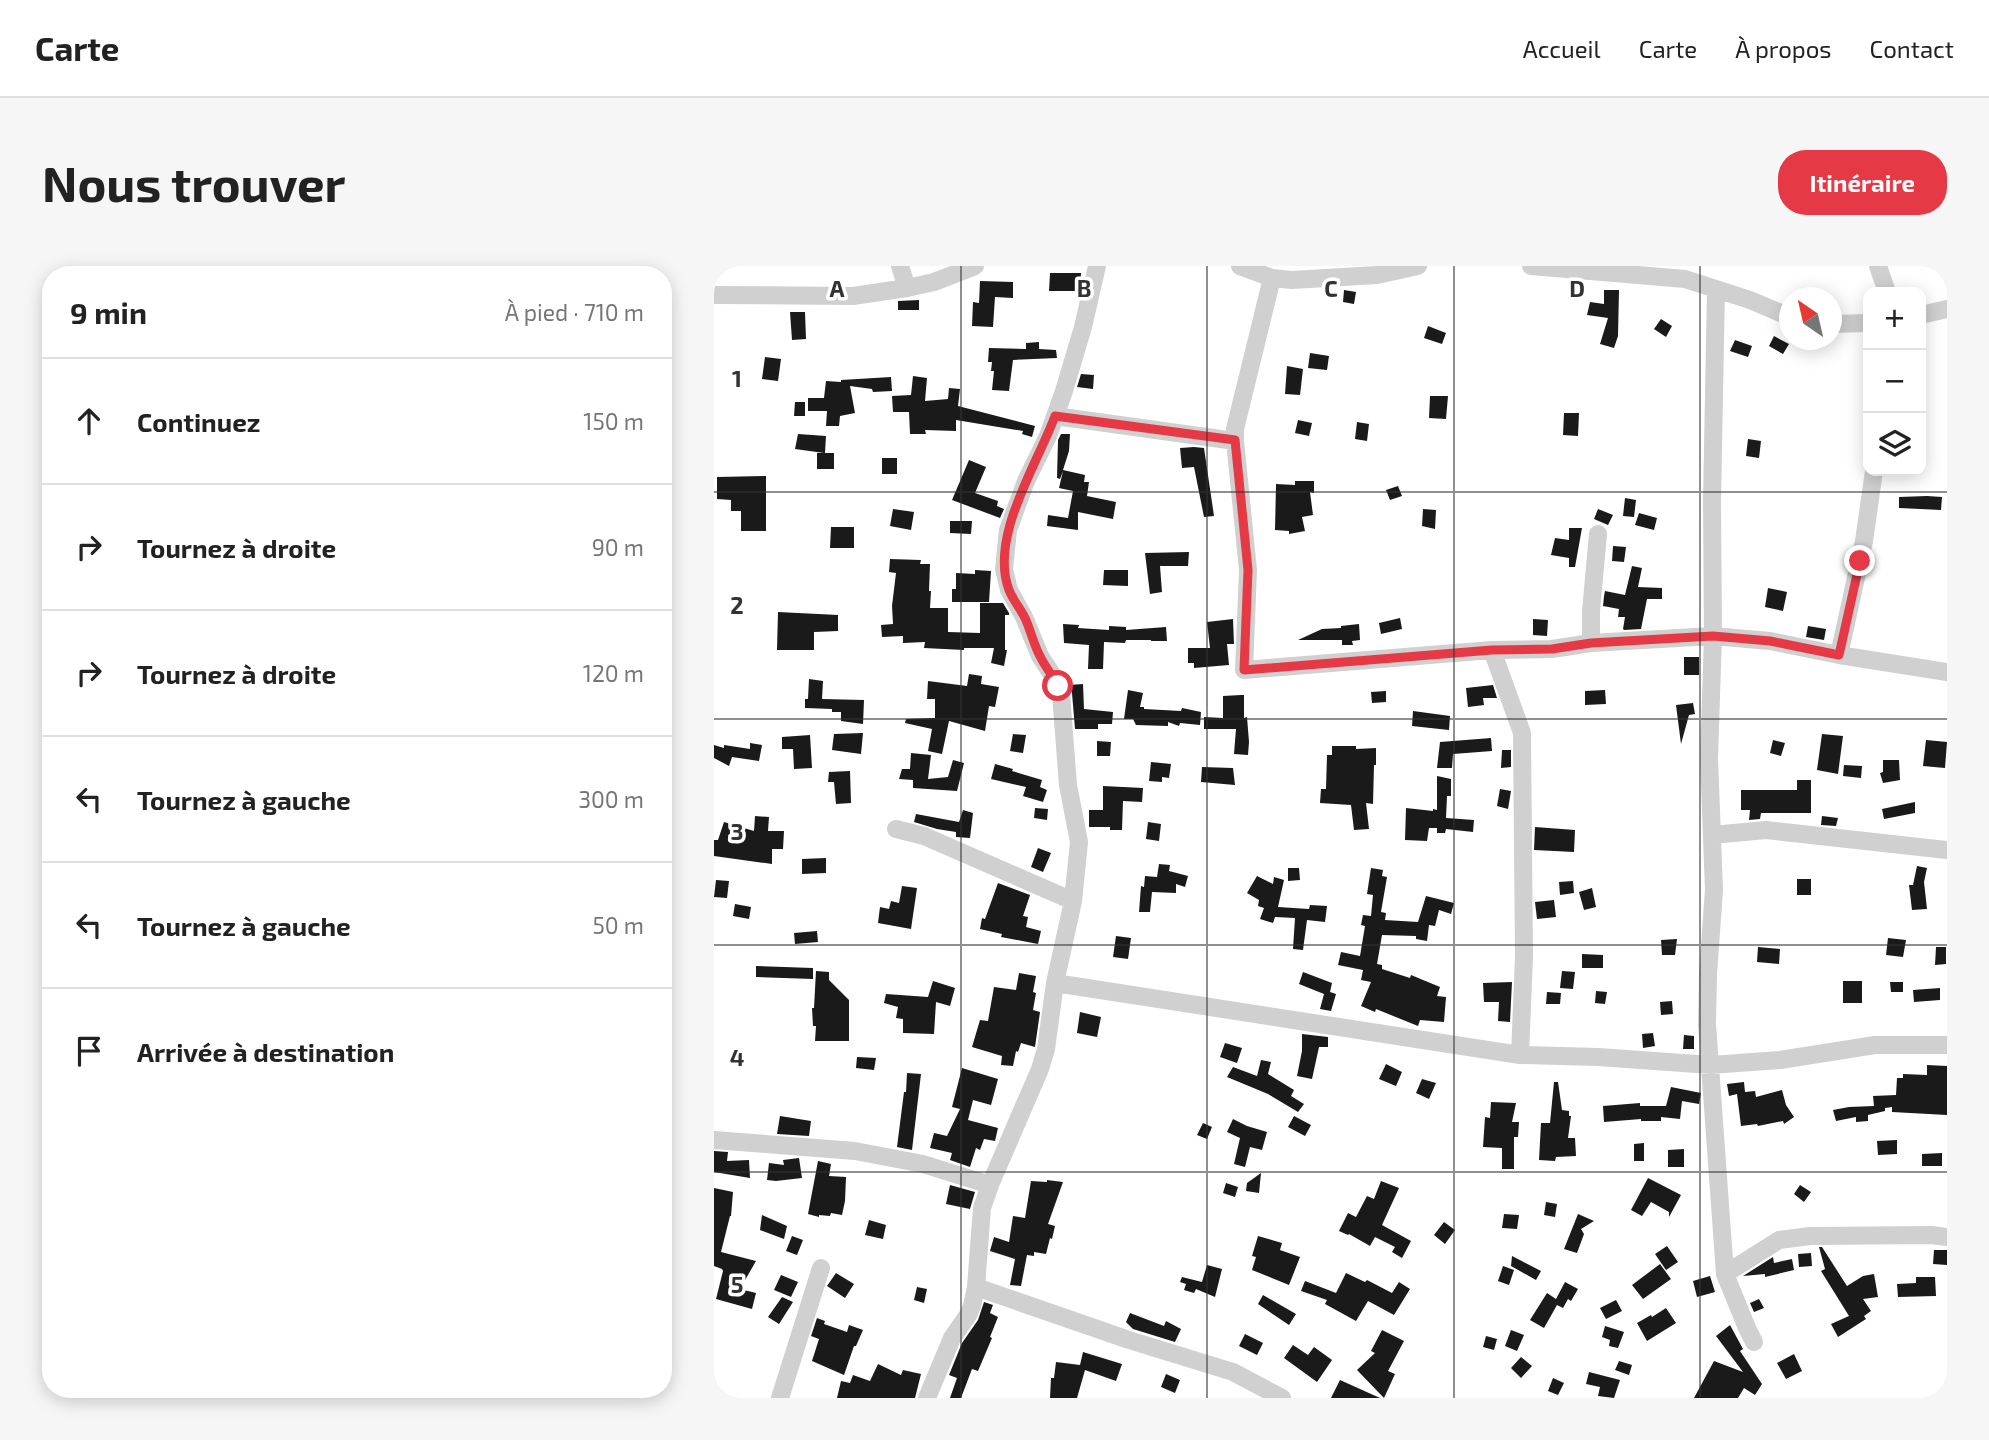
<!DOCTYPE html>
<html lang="fr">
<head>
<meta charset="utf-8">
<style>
	:root { --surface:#fff; --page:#f6f6f6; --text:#222; --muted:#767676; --line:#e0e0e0; --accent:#e63946 }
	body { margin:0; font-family:"Exo 2",sans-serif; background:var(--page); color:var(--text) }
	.controls { position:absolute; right:21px; top:21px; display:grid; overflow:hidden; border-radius:14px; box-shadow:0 4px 18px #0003 }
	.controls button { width:63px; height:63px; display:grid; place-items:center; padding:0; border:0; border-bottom:2px solid var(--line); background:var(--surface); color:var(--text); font:35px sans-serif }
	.compass { position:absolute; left:1065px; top:21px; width:63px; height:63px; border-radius:50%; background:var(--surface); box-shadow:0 4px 18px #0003; rotate:326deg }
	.stop { position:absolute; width:21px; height:21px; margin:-16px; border:5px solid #e63946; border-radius:50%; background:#fff }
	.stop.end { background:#e63946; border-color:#fff; box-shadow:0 2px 7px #0008 }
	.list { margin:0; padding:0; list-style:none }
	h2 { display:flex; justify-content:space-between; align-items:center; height:91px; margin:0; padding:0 28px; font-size:30px }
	h2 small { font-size:23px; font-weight:400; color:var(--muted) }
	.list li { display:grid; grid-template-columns:46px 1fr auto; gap:21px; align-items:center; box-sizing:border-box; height:126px; padding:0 28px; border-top:2px solid var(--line) }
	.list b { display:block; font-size:26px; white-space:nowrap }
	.list em { font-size:23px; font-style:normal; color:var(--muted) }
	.icon { flex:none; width:38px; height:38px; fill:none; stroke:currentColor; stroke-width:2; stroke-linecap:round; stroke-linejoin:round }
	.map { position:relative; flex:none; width:1233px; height:1132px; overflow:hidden; border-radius:28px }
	header { display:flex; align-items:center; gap:42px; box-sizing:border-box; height:98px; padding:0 35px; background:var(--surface); border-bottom:2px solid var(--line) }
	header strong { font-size:33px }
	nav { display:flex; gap:38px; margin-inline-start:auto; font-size:24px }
	.intro { display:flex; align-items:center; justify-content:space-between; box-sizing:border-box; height:168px; padding:0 42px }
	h1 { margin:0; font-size:49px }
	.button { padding:18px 32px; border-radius:28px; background:var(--accent); color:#fff; font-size:24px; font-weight:700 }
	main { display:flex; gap:42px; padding:0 42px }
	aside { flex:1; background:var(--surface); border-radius:28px; box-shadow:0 4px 18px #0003 }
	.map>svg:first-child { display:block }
	.building { fill:#1a1a1a }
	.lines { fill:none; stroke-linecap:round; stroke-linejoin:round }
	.minor { stroke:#d0d0d0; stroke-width:18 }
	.route { stroke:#e63946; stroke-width:9 }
	.grid { fill:none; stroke:#333; stroke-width:2; stroke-opacity:0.55 }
	.grid-label { font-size:23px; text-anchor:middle; font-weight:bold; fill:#333; stroke:#fff; stroke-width:7; stroke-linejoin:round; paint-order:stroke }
</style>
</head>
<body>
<header>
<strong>Carte</strong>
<nav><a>Accueil</a><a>Carte</a><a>À propos</a><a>Contact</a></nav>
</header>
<div class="intro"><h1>Nous trouver</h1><a class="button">Itinéraire</a></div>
<main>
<aside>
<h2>9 min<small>À pied · 710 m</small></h2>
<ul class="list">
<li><svg class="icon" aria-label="ahead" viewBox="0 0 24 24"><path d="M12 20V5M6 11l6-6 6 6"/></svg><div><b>Continuez</b></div><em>150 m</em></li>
<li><svg class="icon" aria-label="right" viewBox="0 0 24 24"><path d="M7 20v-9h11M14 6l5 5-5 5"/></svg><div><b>Tournez à droite</b></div><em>90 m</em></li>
<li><svg class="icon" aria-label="right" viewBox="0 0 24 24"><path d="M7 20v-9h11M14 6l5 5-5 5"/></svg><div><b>Tournez à droite</b></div><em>120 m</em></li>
<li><svg class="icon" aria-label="left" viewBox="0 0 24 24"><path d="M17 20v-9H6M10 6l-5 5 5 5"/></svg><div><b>Tournez à gauche</b></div><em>300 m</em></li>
<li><svg class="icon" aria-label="left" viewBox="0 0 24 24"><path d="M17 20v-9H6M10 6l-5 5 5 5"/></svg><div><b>Tournez à gauche</b></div><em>50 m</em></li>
<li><svg class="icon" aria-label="arrive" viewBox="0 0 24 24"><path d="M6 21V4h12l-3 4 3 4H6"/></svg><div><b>Arrivée à destination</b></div></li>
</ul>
</aside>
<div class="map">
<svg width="1233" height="1132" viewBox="0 0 1233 1132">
	<rect width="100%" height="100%" fill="#fff"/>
	<!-- building -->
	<path class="building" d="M336,7H367L366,25H335Z
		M266,15L299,16V32L281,31L279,61L258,60L259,36L265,37Z
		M630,24L642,26L640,38L629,36Z
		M890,24H905L904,70L900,82L886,78L894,52L873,49L876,36L890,38Z
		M205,34V44H184V35Z
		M76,46H91L92,73L78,74Z
		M947,53L958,60L952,71L940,63Z
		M714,60L732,67L728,78L710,72Z
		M1060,70L1075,78L1069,88L1055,80Z
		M1021,74L1038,80L1034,91L1016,85Z
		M325,76V83L342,84L343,92L299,94L295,125L278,124L280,105H277L278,96H274L275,82L312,83V77Z
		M596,87L615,90L613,104L594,102Z
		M51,91L67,93L64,115L48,113Z
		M573,100L589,103L586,129L571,128Z
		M367,108L380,109L379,123L363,121Z
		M199,110L213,112L211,135L234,133L235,122L246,123L244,140L321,160L318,171L308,168L309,165L242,154V165L211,164L212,168H196L195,146H179L178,130L197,129Z
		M177,111L178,125L159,126L158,123L136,120L141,147L126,150L125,160H112L113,145H94V132H110L112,115L127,116V114Z
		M716,130H734L732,153L715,152Z
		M81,136H91V150H80Z
		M850,147H865L864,170L849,169Z
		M584,154L598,157L595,170L581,167Z
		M643,156L655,158L653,175L641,173Z
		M84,168L112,170L111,187H120V203H103V187H110L81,183Z
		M347,168H356L355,185L349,204L371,209L370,216H375L373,230L402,236L399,253L364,246V264L333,260L334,249L354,252L359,225L345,222L349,205L346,213L343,212L344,174Z
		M1034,173L1047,175L1045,192L1032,190Z
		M480,181L490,182L500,250L490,251L480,201L468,202L466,182Z
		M168,192H183V208H168Z
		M255,194L272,201L261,227L284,235L283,240L290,243L286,252L238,234Z
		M52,210V265H27V245H17V234L3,233V211Z
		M581,215H600V227L596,226L599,249L588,251L591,265L575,268V265L561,264L562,218L581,219Z
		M684,220L688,230L676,234L672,224Z
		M1213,230L1228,231L1227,244L1185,242V231Z
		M911,232L922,234L920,251L909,250Z
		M179,243L200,246L197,264L176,260Z
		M709,243L722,244L721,263L708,260Z
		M884,243L899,249L894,259L880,253Z
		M925,247L943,252L940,264L921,259Z
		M236,255H258L257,268L236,267Z
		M117,261H140V282H116Z
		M855,262H868L861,301H855V292L837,289L841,272L855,274Z
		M899,280L912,281L910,296L898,295Z
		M475,286L474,300H446L448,326L436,328L431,287Z
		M176,293L207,294L206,298H216L215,325H217L216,342H234V366L266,367V337H289L295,347V349H291V384H293L290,400L277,397L280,382H250V384L210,382L211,376L189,377V370L168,371L167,359L179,358L178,340L182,307L175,306Z
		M918,300L928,302L924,321L948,322V333H933L927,363L910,364L909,363L911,351H904L905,343L889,340L890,330L891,325L911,329Z
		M261,304L277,305L275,336H238V323H242V307L261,308Z
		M390,304H414V320L389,319Z
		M1054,322L1073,326L1069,345L1051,341Z
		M64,346L124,349V365L100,366V384H63Z
		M686,352L688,363L667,368L665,357Z
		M519,353L520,378H513L515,399L480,402V397H474V382H496L493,356Z
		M819,353L834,354L833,370L819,369Z
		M349,358L365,359L364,362L395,364V360L412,361V364L452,361L453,375H437V374H412L411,377L390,376L389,403H374L375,379L350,377Z
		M645,358L646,374L638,375L639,379H628V374H584L608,363L627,362V360Z
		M1094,360L1112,363L1110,374L1092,371Z
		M970,391H985V409H970Z
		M255,408L268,410L267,418L285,421L281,441L275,440L271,465L235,455L228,488L214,485L218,463L191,457L192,453L221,452V433H213L214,415L253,420Z
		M95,413L109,415L108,433L150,434L149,458L127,455V446H118V443L91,442V433H94Z
		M369,418L370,443L399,446L398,458H384V463H361L358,427L355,419Z
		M779,419L783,432H769L770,439L754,441L752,422Z
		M414,424L429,427L426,441H430V443L467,445L468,442L487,446L486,459L466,457L465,460L454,456V460L422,459L419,453H410Z
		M891,424L892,438L871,439V425Z
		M672,425V436L658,437L657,426Z
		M527,429H530V452L533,451L535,476L534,489L520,488L522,463H490V451L509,452V430Z
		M979,437L981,448L975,449L967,478L962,439Z
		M699,445L736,450L735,464L698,460Z
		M149,467L147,488L118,484L120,468Z
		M299,468L312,469L309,487L296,485Z
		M1108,468L1129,470L1124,508L1103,504Z
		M96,469L98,502L80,503L79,483H68V471Z
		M777,472L778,485L739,488L738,502H723L726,476Z
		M1059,474L1071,477L1067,490L1056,487Z
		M1212,474L1233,476L1231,502L1209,500Z
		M383,475L397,476L396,490H383Z
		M36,477L48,479L45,495L18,491L15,500L0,492V479L10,482V479L36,483Z
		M618,480H642V483L662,482V499H660L659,538L652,537L655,563L640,564L637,539L606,537L607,523H612L613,489H618Z
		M788,484H797V501L787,502Z
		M197,487L217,489L214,513L234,511L239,494L250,497L243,525L199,522V514L185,513L188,503H196Z
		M1169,494H1185L1186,514L1169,517L1166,507L1169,506Z
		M437,496L457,498L455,512L448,511V516L435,515Z
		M281,498L299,503L298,505L328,514L326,521L333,524L329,536L309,530L312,521L277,513Z
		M1130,499L1148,500L1147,512L1129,510Z
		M488,501L519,502L521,519L487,516Z
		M136,505L137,537L122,538L120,516H114L115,506Z
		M723,510L737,513V530H733L732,552L760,554L759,566L732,563L731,567H723V562H715L713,575L691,574L692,542L719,545V543L723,544Z
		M1083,514H1097V547H1047L1046,553L1035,554L1036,544H1027V524H1083Z
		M389,520L429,522L428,536L409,535L408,564H396V561H375V544H389Z
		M786,523L797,525L794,543L783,540Z
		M1201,536V547L1170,553L1168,543Z
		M321,542L334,543L333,554L320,552Z
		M249,544L259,547L256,572L242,571V566L223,563L200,556L202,548L245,556Z
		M41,550L55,551L54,565H70L69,583H58V598L0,590V574H4L10,556L40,565Z
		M1108,550L1124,552L1122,560L1107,559Z
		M434,556L447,558L445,575L432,573Z
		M821,561L861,564L860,586L820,584Z
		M324,582L337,587L329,606L317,601Z
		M112,592V607L88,608V593Z
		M445,598L456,599L455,605L474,610L471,621L462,618V627L438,626L436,646H425L427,620L430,621L431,610L443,611Z
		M1203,600L1213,602L1210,616L1213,643L1198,644L1195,619H1199Z
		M574,602H585L586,614L574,615Z
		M657,602L669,604L668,610L673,611L667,646L672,647L671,654L704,656L712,630L740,637L737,648L725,644L721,660L715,659L713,675L702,673V670L668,669L663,698L668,699V703L696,712L697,709L726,721L723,730L732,731L730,756L706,754L704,760L662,743L661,746L647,740L657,716L647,714L649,704L624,699L627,686L646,690L651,660L647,659L649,649L657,650L659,629L653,628Z
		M543,610L559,618L560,611L570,614L564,641L595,643L596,639L613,640L611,656L593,654L589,684L579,683L581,652L561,651L559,657L546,653L550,642L544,640L545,634L533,627Z
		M1083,613H1097V629H1083Z
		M2,614L15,615L13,632L0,631Z
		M859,615L860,627L846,629L845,616Z
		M284,617L316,629L309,650L314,651L312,661L327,665L324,678L287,671L288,668L266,663L268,652L271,653Z
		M188,620L203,622L197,663L164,657L166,641L175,643L177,635L185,637Z
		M878,622L882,641L870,644L865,626Z
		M840,634L842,651L823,653L821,636Z
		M21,638L37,641L35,653L19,650Z
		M103,665L104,676L81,678L80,667Z
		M402,670L417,672L414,693L399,691Z
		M1174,672L1192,674L1189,691L1172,689Z
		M963,673L961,689H948L947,674Z
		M1044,681L1066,683L1065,698L1043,696Z
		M1222,681H1232V698L1221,699Z
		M868,688L889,689V702H868Z
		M42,700L99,702V713L42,711Z
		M102,705L115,706V714L135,734V775H101L102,760H99L98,742H100Z
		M848,705L861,706L859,723L846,722Z
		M589,706L618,717L616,726L622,728L617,745L606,743L610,728L585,718Z
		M305,707L322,710L319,726L322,727L319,744L326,746L321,781L307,777L304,786L302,785L299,800L287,799L288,790L258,781L266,754L274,755L280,721L302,724Z
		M219,715L241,722L236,740L222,736L220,768L189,767V753L182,752L184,741L170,737L172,728L214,731Z
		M1129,715H1148V737H1129Z
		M798,716L796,756L784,755L785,736H770L769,717Z
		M1176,716H1189V726H1177Z
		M1226,722V734L1200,736L1199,724Z
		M882,725L893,726L891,738L881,737Z
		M833,726L847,727L846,738H832Z
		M958,735L959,748L947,749L946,736Z
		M366,746L387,751L383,771L363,767Z
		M939,767L941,780L929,782L928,768Z
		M588,768L614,771V781H605L598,813L583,810L588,785Z
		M970,769L980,770V783H969Z
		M511,777L528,782L523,797L506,791Z
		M143,791L162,792L160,804L142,802Z
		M547,794L557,796L554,808L580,824L577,830L590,838L584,846L554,828L513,811L519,801L543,810Z
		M672,798L688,806L682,820L665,813Z
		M1213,799L1233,800V849L1178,846V841L1171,842V845L1154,849V855L1142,856V851L1122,855L1119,844L1135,841L1160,840L1159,830L1182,829L1183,812H1189V808L1213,809Z
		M248,802L284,813L277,839L259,834L254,854L284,862L281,875L270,873L266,884L262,882L256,901L236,894L238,887L216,882L220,867L233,870L246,843L238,841Z
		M193,807L207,808L198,884L183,881L190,826H192Z
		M708,813L722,817L715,833L702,827Z
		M840,816H844L848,844L855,845V850H857L854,872H861L862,890L842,891L841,895L825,894L827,857H836Z
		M1030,816L1031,826L1041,825L1042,831L1068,824L1072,839L1080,851L1070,858L1069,855L1044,860L1043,858L1027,860L1023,828L1015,830L1013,818Z
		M957,821L987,827L985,838L968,835L966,853L947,851V855H927V853L890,856L889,840L926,837V840H952Z
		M777,836L802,837L798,856H805L804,871H800V903H788V882L769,881L771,851L776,852Z
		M66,850L97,855L95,870L63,868Z
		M580,850L597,859L591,870L574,861Z
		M519,853L533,860L553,866L548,884L536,881L531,901L520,898L526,872L513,866Z
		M489,857L498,861L493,873L483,869Z
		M1183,874V888L1164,889L1163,875Z
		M930,877V895H920V878Z
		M970,883V901H954V884Z
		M0,885L14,886L13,895L35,894L36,912L0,906Z
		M1228,887V900H1208V888Z
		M85,892L88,912L62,915L53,914L55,897L70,899L69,894Z
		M104,895L117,898L115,910L132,911L131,935L128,949L117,947L116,950L105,949V951L94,948Z
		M547,907L545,927L532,925L533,917Z
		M934,912L967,929L955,951V946L937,936L928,950L917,944Z
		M333,914L349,916L334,958L341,960L338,973L336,972L332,988L320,986V990L313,989L307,1020L296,1019L301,993L276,985L280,971L295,976L299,950L311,952L317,915L333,916Z
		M667,915L685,922L668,959L697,975L688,992L678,986L681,981L661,971L656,980L635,968L634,969L625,965L634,947L642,951L653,930L660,933Z
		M512,917L524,921L521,931L509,927Z
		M236,919L261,926L256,943L232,938Z
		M1086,919L1097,926L1090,936L1080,928Z
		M0,922L19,926L17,950H16L7,986L42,995L26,1023L42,1027L38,1043L2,1033L9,1005L8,1003L0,1000Z
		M832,936L843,938L841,951L830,949Z
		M790,948L805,949L803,963L788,962Z
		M864,948L880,955L867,963L870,968L863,987L850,983Z
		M48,949L73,960L70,973L46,964Z
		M155,954L172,959L169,973L151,969Z
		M730,956L741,964L731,978L720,969Z
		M78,970L89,974L83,989L72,985Z
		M544,970L568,977L566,984L586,991L575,1019L538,1004L542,991L538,990Z
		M953,980L964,996L952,1004L941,988Z
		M1105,981H1108L1133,1020L1149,1010L1160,1008L1164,1031L1149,1033L1157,1045L1150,1050L1152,1053L1124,1071L1117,1058L1135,1050L1107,1005L1111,1003Z
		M1220,984H1233V999L1219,998Z
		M1097,987L1098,1000L1085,1001L1084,988Z
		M798,990L827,1005L822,1014L797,1000Z
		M1059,991L1060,997L1078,993L1080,1004L1051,1011V1008L1029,1010Z
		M946,998L957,1013L929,1033L918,1019Z
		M493,999L508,1003L501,1031L482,1023L480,1027L470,1024L472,1018L466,1016L468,1011L488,1016Z
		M789,1000L800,1004L795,1019L784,1015Z
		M122,1007L140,1018L131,1032L113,1020Z
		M632,1007L651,1016L653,1014L678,1027L685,1016L696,1023L680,1049L654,1035L642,1055L611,1038L613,1034L587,1025L591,1015L622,1027Z
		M67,1009L84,1016L77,1031L60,1024Z
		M996,1010L1001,1026L983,1031L979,1015Z
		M1202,1011H1221L1222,1030L1184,1031L1183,1018L1202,1017Z
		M851,1016L864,1023L857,1035L854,1033L849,1042L843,1039L830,1062L816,1054L833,1027L842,1033Z
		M203,1021L213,1023L210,1037L200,1034Z
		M549,1029L582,1048L575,1059L544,1038Z
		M68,1031L79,1036L65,1058L54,1051Z
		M1045,1033L1050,1042L1040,1046L1036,1037Z
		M902,1034L908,1045L892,1053L886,1042Z
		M270,1036L279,1039L276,1047L284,1051L276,1071L278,1072L264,1105L258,1103L247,1132H236L243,1112L235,1109L248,1077L264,1054Z
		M952,1042L962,1057L933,1075L923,1057L937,1049L938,1051Z
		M416,1047L450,1060L452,1055L467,1063L461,1076L419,1063L412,1056Z
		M103,1052L111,1055L110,1058L133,1066L135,1059L149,1064L142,1080H140L130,1109L98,1095L105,1073L97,1070Z
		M1016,1059L1029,1083L1026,1085L1048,1118L1041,1129L1030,1122L1024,1132H980L1000,1095L1029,1106L1002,1070Z
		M891,1060L910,1066L904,1082L895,1080L896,1074L888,1071Z
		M668,1064L690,1075L674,1105L681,1108L670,1132L643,1104L661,1087L657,1085Z
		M797,1064L810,1069L803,1085L791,1080Z
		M531,1068L549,1077L543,1089L525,1080Z
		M772,1070L783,1073L780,1084L769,1081Z
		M579,1079L594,1089L600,1081L618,1094L603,1116L570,1092Z
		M369,1086L408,1098L402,1115L371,1104L363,1132H336L337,1112H340L342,1096L366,1099Z
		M1080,1088L1088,1105L1072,1113L1063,1097Z
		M807,1091L818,1100L807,1112L797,1102Z
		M905,1095L918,1099L915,1109L901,1104Z
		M164,1098L187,1109L189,1104L207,1108L201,1132H123L127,1115L136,1117L139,1109L156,1115Z
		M875,1106L906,1114L900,1132L884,1130L886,1121L872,1118Z
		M452,1108L466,1114L461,1127L447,1121Z
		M839,1112L850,1117L844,1129L834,1125Z
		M626,1114L666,1132H617Z"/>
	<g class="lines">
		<!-- minor -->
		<path class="minor" d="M186,0L193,22
			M526,0L558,12L578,14L663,9L704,0
			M817,0L971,13L1036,34L1076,51
			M1164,0L1173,26
			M558,12L521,163V175L534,304L530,404L778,384L838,383L877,377L999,370L1056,375L1125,389L1233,406
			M1002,23L998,235L999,370L995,492L1000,624L994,708L993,758L1011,1008L1033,1062L1040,1076
			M0,29L139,30L193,22L220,16L261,0
			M1207,49L1233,43
			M1118,58L1154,57
			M341,150L521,175
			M877,377V345L884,268
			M778,384L808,467L810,691L806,789
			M1125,389L1150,275L1160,205
			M182,563L210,570L359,635
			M998,569L1052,564L1233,584
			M341,717L806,789L884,791L997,799L1066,794L1161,779H1233
			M0,874L141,885L209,898L276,919
			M1011,1008L1065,974L1096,970L1218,969L1233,971
			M262,1021L415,1074L519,1106L568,1132
			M66,1132L107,1002
			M213,1132L238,1072L254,1049L258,1040L262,1021L268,942L276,919L326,803L332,783L341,717L359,635L365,576L354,519L347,428L339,410L326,390L310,351L295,324L290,303L294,264L312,215L334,170L350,125L369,61L383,0"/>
	</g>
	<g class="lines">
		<!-- route -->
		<path class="route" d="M344,420C339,410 332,402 327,392C320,380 317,365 311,352C306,342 299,334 295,324C275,271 323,199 341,150L521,174L534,304L530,404L778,384L838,383L877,377L999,370L1056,375L1125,389L1146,295"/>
	</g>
	<!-- grid -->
	<path class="grid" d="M247,0V1132M493,0V1132M740,0V1132M986,0V1132M0,226H1233M0,453H1233M0,679H1233M0,906H1233"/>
	<g class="grid-label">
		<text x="123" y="31">A</text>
		<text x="370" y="31">B</text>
		<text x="617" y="31">C</text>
		<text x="863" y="31">D</text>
		<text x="23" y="121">1</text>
		<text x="23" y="348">2</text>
		<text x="23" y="574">3</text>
		<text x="23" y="800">4</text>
		<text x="23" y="1027">5</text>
	</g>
</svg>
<div class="controls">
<button>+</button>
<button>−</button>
<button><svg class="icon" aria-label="layers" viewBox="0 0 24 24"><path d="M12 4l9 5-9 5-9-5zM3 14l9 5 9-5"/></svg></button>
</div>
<svg class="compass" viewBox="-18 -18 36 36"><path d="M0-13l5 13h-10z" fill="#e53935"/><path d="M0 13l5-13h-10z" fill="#767676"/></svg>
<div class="stop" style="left:344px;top:420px"></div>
<div class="stop end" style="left:1146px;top:295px"></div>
</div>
</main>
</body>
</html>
